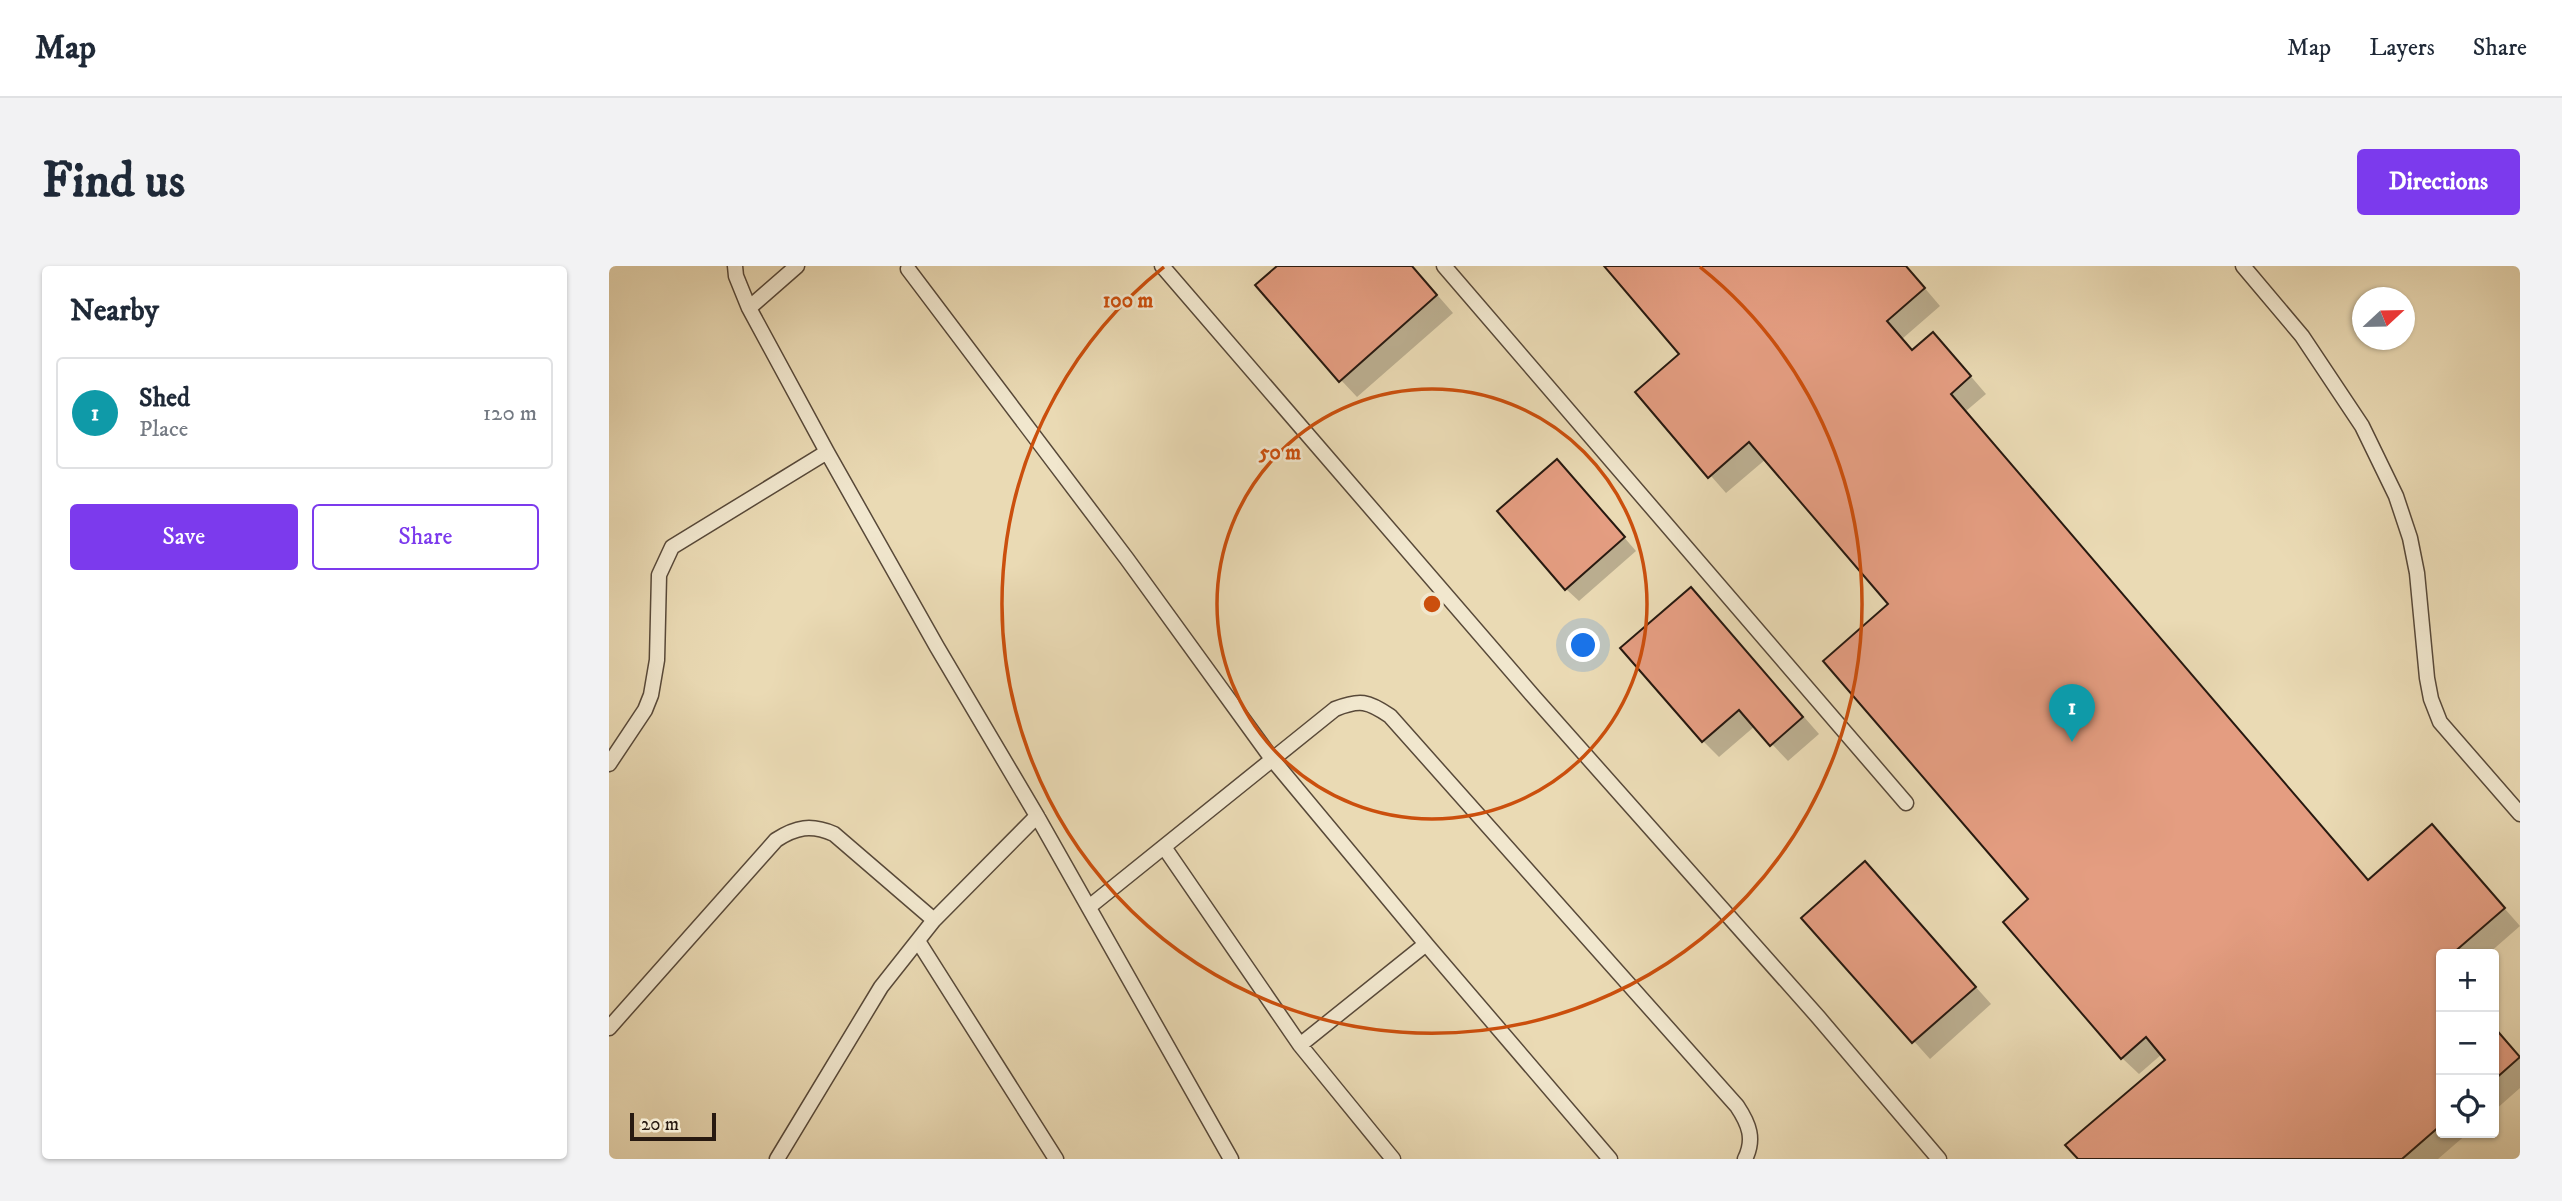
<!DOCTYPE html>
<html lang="en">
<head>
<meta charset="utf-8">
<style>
	:root { --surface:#fff; --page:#f2f2f3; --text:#1f2937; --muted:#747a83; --line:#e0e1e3; --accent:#7c3aed }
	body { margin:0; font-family:"IM FELL DW Pica",serif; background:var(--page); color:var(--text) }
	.controls { position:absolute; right:21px; bottom:21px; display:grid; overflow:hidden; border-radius:7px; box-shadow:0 2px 5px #0004 }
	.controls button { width:63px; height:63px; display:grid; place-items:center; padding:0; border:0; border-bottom:2px solid var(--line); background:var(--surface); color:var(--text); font:35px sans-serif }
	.compass { position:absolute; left:1743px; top:21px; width:63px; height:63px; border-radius:50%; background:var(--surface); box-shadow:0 2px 5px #0004; rotate:68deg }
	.scale { position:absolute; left:21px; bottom:18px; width:86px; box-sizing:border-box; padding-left:7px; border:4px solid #271910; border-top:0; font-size:19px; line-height:24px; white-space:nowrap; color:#271910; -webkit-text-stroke:5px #f1e7ce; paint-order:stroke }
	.you { position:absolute; left:975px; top:380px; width:24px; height:24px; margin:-18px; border:5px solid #fff; border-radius:50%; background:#1a73e8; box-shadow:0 0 0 10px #1a73e833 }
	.badge { display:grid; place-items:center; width:46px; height:46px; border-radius:50%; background:var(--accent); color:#fff; font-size:23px; font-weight:700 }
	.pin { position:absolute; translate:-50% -58px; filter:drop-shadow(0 2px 4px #0008) }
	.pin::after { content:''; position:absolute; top:37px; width:24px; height:21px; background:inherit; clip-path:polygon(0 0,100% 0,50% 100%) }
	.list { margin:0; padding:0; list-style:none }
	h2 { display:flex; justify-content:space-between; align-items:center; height:91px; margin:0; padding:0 28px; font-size:30px }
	h2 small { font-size:23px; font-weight:400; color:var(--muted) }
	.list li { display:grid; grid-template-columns:46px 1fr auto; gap:21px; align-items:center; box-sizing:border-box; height:112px; margin:0 14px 14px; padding:0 14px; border:2px solid var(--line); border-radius:7px }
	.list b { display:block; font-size:26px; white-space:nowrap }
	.list p { margin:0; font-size:23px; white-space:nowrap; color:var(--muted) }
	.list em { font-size:23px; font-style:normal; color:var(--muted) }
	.actions { display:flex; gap:14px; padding:21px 28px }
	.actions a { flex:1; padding:16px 0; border:2px solid var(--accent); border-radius:7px; text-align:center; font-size:24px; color:var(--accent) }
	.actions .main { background:var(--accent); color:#fff }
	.icon { flex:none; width:38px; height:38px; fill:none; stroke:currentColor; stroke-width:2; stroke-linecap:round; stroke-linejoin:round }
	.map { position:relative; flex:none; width:1911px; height:893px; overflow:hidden; border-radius:7px }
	header { display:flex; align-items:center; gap:42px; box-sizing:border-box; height:98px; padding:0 35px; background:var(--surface); border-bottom:2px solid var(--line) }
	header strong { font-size:33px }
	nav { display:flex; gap:38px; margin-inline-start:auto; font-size:24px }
	.intro { display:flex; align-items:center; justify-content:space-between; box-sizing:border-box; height:168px; padding:0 42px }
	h1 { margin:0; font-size:49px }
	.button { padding:18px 32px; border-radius:7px; background:var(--accent); color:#fff; font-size:24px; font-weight:700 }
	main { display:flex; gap:42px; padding:0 42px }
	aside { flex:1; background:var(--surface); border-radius:7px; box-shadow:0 2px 5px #0004 }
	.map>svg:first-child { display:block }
	.shadow { fill:#0003 }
	.building { fill:#e49d81; stroke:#271910; stroke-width:2 }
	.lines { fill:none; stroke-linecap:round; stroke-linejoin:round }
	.lane-casing { stroke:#584939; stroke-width:17 }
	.lane { stroke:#f1e7ce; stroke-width:14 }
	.ring { fill:none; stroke:#cb4f0d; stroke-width:3.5 }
	.centre { fill:#cb4f0d; stroke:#f1e7ce; stroke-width:3.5 }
	.ring-label { font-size:21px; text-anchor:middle; font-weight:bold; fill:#cb4f0d; stroke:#f1e7ce; stroke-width:5; stroke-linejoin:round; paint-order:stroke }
</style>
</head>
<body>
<header>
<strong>Map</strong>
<nav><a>Map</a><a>Layers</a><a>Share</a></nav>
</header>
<div class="intro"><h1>Find us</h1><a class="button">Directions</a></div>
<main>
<aside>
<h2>Nearby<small></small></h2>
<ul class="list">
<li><span class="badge" style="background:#0f9aa8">1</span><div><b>Shed</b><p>Place</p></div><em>120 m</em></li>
</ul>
<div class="actions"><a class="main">Save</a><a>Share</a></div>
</aside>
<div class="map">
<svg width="1911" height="893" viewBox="0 0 1911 893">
	<rect width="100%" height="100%" fill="#eadab4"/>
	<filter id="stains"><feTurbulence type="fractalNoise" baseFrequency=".00286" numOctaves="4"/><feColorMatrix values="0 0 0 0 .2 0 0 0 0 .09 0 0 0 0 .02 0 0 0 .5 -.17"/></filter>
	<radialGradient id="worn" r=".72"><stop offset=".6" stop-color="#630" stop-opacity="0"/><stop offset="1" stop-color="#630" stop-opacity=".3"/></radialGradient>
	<!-- shadow -->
	<path class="shadow" d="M671,0H803L844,47L748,131L732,114Z
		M997,0H1297L1331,40L1293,73L1304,85H1340L1377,128L1357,145L1760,615L1823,560L1911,660L1879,688H1832V867H1859L1829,893H1471L1459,880L1559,794L1553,788L1530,808L1513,792L1422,634L1282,338L1157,193L1117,227L1028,126L1073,88Z
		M960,208L1027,285L970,335L957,323Z
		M1082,323L1210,468L1179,495L1146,460L1110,491L1094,475Z
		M1256,597L1382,738L1321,793L1194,652Z
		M1885,761L1911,791V822L1885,845Z"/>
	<!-- building -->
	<path class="building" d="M668,0H803L828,29L730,116L646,19Z
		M995,0H1297L1316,22L1278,55L1303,84L1324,66L1362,110L1342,128L1759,614L1823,558L1896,642L1843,688H1832V859L1793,893H1469L1456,879L1556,794L1537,771L1512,793L1394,656L1419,633L1214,395L1279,338L1140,176L1099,212L1026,126L1070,88Z
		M948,193L1016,271L956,324L888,245Z
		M1082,321L1194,451L1161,480L1130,444L1093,476L1011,382Z
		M1256,595L1367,721L1303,777L1192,652Z
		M1885,761L1911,791L1885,814Z"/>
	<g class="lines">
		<defs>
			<path id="lane" d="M126,0L127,10L140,42L218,186L328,381L428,550L622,893
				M553,0L925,431L1210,752L1330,893
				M835,0L1297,537
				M1634,0L1693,70L1753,160L1787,230L1801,272L1808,307L1818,412L1822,433L1831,456L1911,548
				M299,3L518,293L663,493L817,678L691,779L555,581
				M140,42L188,0
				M0,498L36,444L42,429L48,394L50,309L63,281L218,186
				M480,641L726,443C751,433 759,435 781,450L1128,840C1140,858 1146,873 1136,893
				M309,675L447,893
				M817,678L1001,893
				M0,762L167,574C187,561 202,558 225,568L325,654
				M691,779L784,893
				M168,893L272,721L325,654L428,550"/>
		</defs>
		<!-- lane casing -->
		<use href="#lane" class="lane-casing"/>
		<!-- lane -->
		<use href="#lane" class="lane"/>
	</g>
	<!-- distance rings -->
	<g class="ring">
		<circle cx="823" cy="338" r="215"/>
		<path d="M1091 1A430 430 0 1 1 555 1"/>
	</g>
	<circle cx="823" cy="338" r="10" class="centre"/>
	<g class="ring-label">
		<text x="519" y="41">100 m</text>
		<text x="671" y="193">50 m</text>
	</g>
	<rect width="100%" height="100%" filter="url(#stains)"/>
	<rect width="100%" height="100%" fill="url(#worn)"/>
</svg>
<div class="controls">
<button>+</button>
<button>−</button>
<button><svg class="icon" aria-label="locate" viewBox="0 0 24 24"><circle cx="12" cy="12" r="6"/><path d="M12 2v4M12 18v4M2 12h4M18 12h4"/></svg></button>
</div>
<svg class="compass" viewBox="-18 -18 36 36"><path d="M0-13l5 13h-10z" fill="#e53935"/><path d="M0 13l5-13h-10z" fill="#747a83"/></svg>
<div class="scale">20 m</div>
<div class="you"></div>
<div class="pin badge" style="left:1463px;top:476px;background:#0f9aa8">1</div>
</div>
</main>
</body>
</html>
